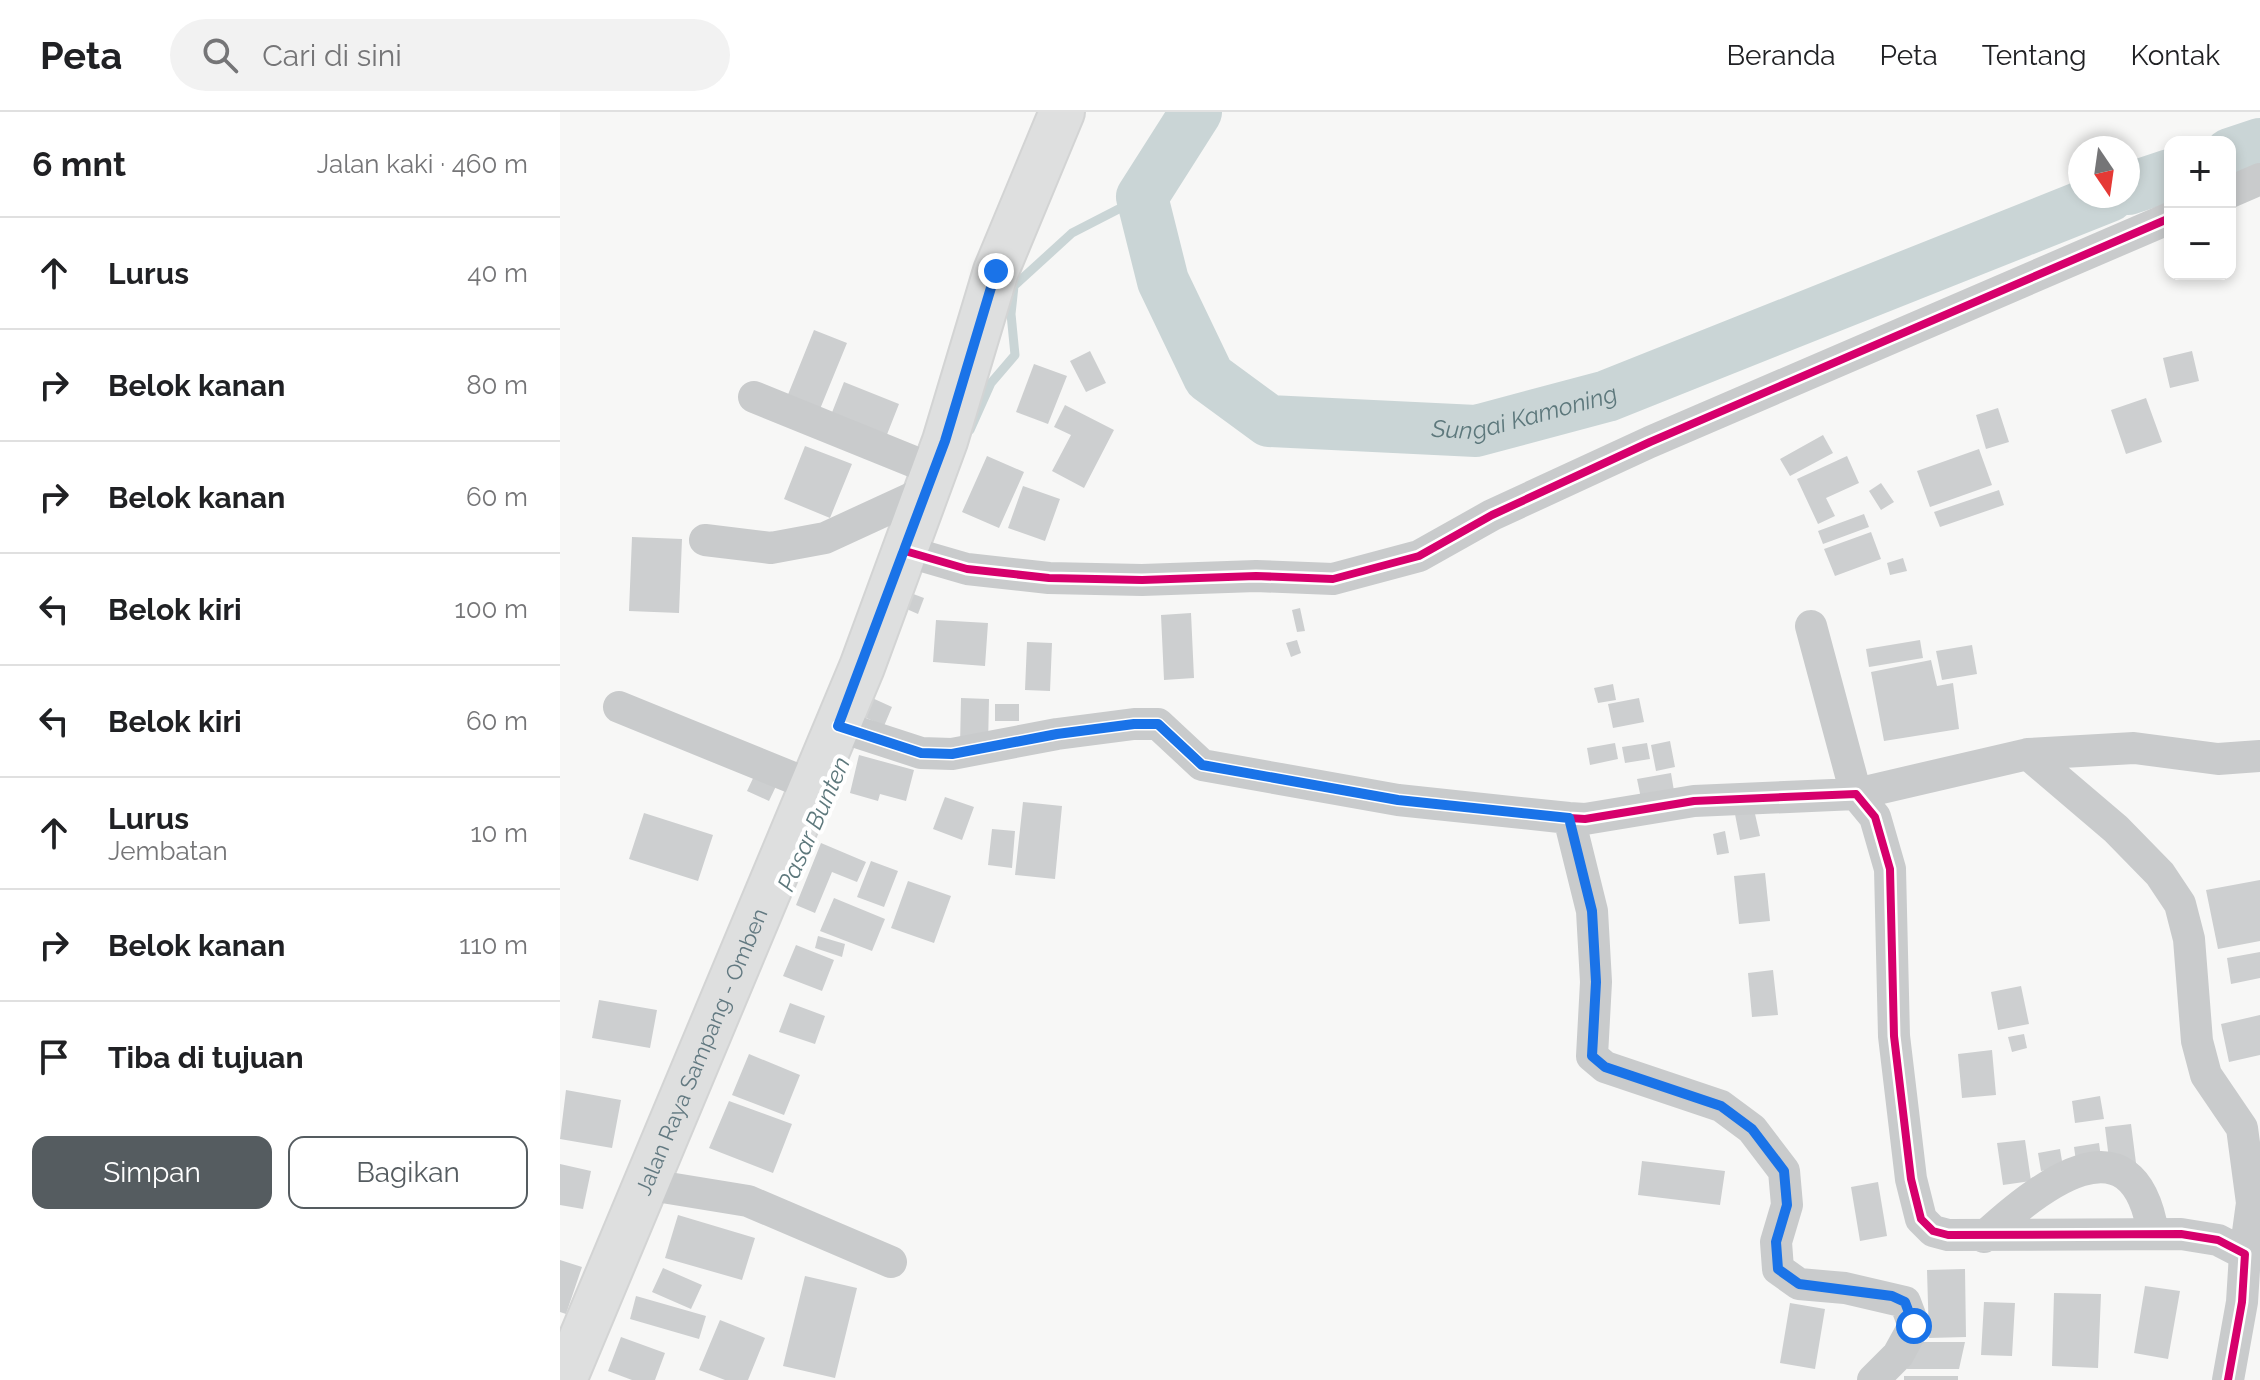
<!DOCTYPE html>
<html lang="id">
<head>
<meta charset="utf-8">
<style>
	:root { --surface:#fff; --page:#f2f2f2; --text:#202124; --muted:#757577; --line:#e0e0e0; --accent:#555c60 }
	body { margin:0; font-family:Raleway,sans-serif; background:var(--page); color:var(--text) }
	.controls { position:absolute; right:24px; top:24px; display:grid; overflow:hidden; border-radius:16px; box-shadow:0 4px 12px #0003 }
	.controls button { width:72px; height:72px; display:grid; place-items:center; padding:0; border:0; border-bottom:2px solid var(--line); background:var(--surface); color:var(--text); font:40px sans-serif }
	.compass { position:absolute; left:1508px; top:24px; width:72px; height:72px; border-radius:50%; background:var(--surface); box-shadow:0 4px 12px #0003; rotate:167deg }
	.stop { position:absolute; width:24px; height:24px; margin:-18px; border:6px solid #1a73e8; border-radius:50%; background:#fff }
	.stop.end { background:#1a73e8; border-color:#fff; box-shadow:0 2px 8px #0008 }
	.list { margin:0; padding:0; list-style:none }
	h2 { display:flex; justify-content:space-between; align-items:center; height:104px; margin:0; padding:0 32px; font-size:34px }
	h2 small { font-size:26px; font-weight:400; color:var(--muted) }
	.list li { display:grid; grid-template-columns:52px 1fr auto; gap:24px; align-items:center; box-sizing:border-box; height:112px; padding:0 32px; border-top:2px solid var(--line) }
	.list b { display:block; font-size:30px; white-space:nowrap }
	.list p { margin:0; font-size:26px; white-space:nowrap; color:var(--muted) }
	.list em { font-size:26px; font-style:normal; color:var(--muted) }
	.actions { display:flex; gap:16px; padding:24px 32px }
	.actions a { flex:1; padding:18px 0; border:2px solid var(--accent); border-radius:16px; text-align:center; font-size:28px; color:var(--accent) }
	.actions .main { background:var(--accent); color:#fff }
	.icon { flex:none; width:44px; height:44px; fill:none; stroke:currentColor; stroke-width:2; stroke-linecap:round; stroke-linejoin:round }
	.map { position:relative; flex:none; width:1700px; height:1268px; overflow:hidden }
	header { display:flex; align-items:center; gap:48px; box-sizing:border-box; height:112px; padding:0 40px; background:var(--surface); border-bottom:2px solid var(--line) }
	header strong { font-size:38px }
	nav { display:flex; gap:44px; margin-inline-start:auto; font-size:28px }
	.search { width:560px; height:72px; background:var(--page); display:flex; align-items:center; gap:20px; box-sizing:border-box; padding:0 28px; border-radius:44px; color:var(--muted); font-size:30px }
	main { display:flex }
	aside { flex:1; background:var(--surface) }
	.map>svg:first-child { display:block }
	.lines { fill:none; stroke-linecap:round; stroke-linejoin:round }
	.stream { stroke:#cad5d6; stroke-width:9 }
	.river { stroke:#cad5d6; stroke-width:52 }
	.building { fill:#cdcfd0 }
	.primary-casing { stroke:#d3d4d4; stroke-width:48 }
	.minor { stroke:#c9cbcc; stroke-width:32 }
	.primary { stroke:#dedfdf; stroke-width:44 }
	.cycleway-casing { stroke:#fff; stroke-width:13 }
	.cycleway { stroke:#d6006c; stroke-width:8 }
	.route { stroke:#1a73e8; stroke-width:10 }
	.labels { text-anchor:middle; stroke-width:8; stroke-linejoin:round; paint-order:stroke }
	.street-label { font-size:22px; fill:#627981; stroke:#fff }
	.water-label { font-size:24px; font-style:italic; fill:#5d787c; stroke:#fff }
</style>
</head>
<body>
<header>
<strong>Peta</strong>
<div class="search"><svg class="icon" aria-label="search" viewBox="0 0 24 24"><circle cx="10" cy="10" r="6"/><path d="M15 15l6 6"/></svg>Cari di sini</div>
<nav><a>Beranda</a><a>Peta</a><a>Tentang</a><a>Kontak</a></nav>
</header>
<main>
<aside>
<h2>6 mnt<small>Jalan kaki · 460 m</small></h2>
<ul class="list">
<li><svg class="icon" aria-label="ahead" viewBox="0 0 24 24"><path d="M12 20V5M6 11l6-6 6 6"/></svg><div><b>Lurus</b></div><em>40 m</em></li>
<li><svg class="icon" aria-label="right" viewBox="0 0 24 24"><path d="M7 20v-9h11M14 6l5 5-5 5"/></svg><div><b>Belok kanan</b></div><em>80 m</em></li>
<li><svg class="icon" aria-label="right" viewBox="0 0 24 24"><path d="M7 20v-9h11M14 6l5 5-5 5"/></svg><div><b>Belok kanan</b></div><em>60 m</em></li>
<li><svg class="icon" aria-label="left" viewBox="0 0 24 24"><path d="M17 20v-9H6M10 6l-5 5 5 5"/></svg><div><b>Belok kiri</b></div><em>100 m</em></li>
<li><svg class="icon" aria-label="left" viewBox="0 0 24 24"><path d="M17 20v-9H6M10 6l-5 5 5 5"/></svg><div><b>Belok kiri</b></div><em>60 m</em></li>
<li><svg class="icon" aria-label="ahead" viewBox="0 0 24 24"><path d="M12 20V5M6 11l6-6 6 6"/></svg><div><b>Lurus</b><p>Jembatan</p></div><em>10 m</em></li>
<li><svg class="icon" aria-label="right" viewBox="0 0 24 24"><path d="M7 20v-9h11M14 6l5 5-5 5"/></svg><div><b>Belok kanan</b></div><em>110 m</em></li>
<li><svg class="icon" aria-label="arrive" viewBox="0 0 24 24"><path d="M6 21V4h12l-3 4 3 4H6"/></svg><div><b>Tiba di tujuan</b></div></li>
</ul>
<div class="actions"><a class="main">Simpan</a><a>Bagikan</a></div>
</aside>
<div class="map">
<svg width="1700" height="1268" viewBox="0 0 1700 1268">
	<rect width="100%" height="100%" fill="#f7f7f6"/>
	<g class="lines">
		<!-- stream -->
		<path class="stream" d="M410,318L431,271L455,243L451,202L454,174L512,121L582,85"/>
		<!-- river -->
		<g class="river">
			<path id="s1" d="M636,0L582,85L603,169L649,265L709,309L916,319L1047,284L1549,84"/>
			<path d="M1670,42L1700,32"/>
			<path d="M1568,77L1610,63"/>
		</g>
	</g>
	<!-- building -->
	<path class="building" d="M254,218L287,231L260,297L227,285Z
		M530,239L546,271L526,280L510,249Z
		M1632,239L1639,269L1610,276L1603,246Z
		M474,252L507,264L488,312L456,300Z
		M284,270L339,292L326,325L271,303Z
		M1586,286L1602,330L1566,342L1551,298Z
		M505,293L554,318L524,376L492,359L511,323L494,315Z
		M1438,296L1449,330L1426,337L1416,303Z
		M1263,323L1273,341L1230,364L1220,347Z
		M245,334L292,352L270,406L224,387Z
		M1419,337L1432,373L1370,395L1357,359Z
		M427,344L464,360L439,416L402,400Z
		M1287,344L1299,371L1266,386L1275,404L1258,412L1237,367Z
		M1321,371L1334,390L1321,398L1309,379Z
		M463,374L500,387L485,429L448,416Z
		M1439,378L1444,393L1380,415L1374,400Z
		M1304,402L1309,415L1263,432L1258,419Z
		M1311,420L1321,447L1275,464L1264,437Z
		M72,425L122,427L119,501L69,499Z
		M1343,446L1347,459L1330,463L1327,451Z
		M348,480L364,486L358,502L342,495Z
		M740,496L745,519L737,520L732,498Z
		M631,501L634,566L604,568L601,503Z
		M376,508L428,511L425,554L373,550Z
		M737,528L741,541L731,545L726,531Z
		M1360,528L1363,546L1309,555L1306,537Z
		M467,530L492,531L490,579L465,578Z
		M1412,533L1417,562L1382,568L1376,539Z
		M1371,548L1377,574L1393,571L1399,617L1324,629L1311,560Z
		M1053,572L1056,588L1038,591L1034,576Z
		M310,585L332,595L324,614L302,604Z
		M401,586L429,587L428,634H400Z
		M1079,586L1084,610L1053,616L1048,592Z
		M435,592H459V609H435Z
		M1110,629L1115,655L1096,659L1091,633Z
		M1055,631L1058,647L1030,653L1027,636Z
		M1087,631L1090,647L1065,651L1062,635Z
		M299,643L354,658L346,689L320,682L318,689L290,681Z
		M196,660L218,670L209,689L187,679Z
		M1111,661L1115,685L1082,691L1077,667Z
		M385,685L414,695L402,728L373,717Z
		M463,690L502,694L495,767L455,763Z
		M1193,693L1200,724L1180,728L1174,697Z
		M84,701L153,723L138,769L69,747Z
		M432,717L455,719L452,756L428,753Z
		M1165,719L1169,741L1157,743L1153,722Z
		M261,731L306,750L297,770L272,760L255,801L236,793Z
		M311,749L338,759L324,795L297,785Z
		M1205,761L1210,809L1179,812L1174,764Z
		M1700,768V829L1658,837L1646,778Z
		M348,769L391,784L374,831L331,816Z
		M274,786L325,807L312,839L260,819Z
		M258,824L285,832L282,845L255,836Z
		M236,833L274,848L262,879L223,864Z
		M1700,840V866L1671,872L1667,846Z
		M1213,858L1218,903L1192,905L1188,861Z
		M1461,874L1469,912L1438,918L1431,880Z
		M39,888L97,898L90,936L32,926Z
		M230,891L265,904L255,932L219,920Z
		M1700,903V943L1669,950L1661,912Z
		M1464,922L1467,936L1452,940L1448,925Z
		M1432,938L1436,983L1402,986L1398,942Z
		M189,942L240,963L224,1003L172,983Z
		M6,978L61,988L52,1036L0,1027Z
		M1540,984L1544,1007L1515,1011L1512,989Z
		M169,989L232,1012L213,1061L149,1036Z
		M1571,1012L1576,1051L1550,1055L1545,1015Z
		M1465,1028L1471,1069L1443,1073L1437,1031Z
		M1539,1031L1542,1053L1517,1056L1514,1035Z
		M1500,1037L1503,1055L1481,1059L1478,1041Z
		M1082,1049L1165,1059L1160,1093L1078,1083Z
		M0,1052L31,1059L23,1097L0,1093Z
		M1318,1070L1327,1124L1300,1129L1291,1075Z
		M118,1103L195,1126L182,1168L105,1146Z
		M0,1148L22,1155L6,1202L0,1200Z
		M103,1156L142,1173L131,1197L92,1180Z
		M1405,1157L1406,1225L1369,1226L1367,1158Z
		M245,1164L297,1176L275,1266L223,1254Z
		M1585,1174L1620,1179L1608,1247L1574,1241Z
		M1494,1181L1541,1182L1538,1256L1492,1254Z
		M76,1184L146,1204L139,1227L70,1207Z
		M1424,1190L1455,1191L1452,1244L1421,1243Z
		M1230,1191L1265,1197L1255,1257L1220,1251Z
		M160,1208L205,1226L188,1268H165L139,1258Z
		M61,1225L105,1241L95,1268H72L48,1259Z
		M1350,1230H1405L1399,1257H1347Z
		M1344,1264H1398V1268H1344Z"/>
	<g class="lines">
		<defs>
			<g id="primary">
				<path id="s2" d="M4,1268L302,555L385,329L436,159L502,0"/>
			</g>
		</defs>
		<!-- primary casing -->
		<use href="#primary" class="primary-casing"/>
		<!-- minor -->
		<path class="minor" d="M1670,80L1700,67
			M194,285L374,358
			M145,428L211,436L265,426L367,379
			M345,439L407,457L489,466L582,468L696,464L773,467L859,444L932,403L1090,330L1610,106
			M1251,514L1296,682L1468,642L1574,636L1658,647L1700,644
			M59,595L253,674
			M278,614L361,641L392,642L497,622L574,612H598L642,653L838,688L1009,706L1025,707L1134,689L1296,682L1315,705L1330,757L1334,924L1351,1067L1361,1107L1373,1119L1388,1123L1621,1122L1658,1128L1685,1142L1682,1190L1668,1268
			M1468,642L1556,717L1600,762L1620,792L1629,827L1637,929L1646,963L1682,1016L1692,1091L1685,1142
			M1009,706L1032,799L1036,870L1032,944L1045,955L1161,994L1192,1017L1224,1059L1227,1093L1216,1130L1218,1157L1239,1172L1285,1176L1345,1190L1354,1214L1338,1243L1313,1268
			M84,1072L188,1089L331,1150
			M1424,1125C1477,1076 1573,998 1593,1121"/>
		<!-- primary -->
		<use href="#primary" class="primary"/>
		<defs>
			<path id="cycleway" d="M345,439L407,457L489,466L582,468L696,464L773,467L859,444L932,403L1090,330L1610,106
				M278,614L361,641L392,642L497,622L574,612H598L642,653L838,688L1009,706L1025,707L1134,689L1296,682L1315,705L1330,757L1334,924L1351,1067L1361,1107L1373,1119L1388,1123L1621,1122L1658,1128L1685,1142L1682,1190L1668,1268"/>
		</defs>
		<!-- cycleway casing -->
		<use href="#cycleway" class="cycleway-casing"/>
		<!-- cycleway -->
		<use href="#cycleway" class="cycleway"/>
	</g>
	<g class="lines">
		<!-- route -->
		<path class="route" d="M436,159L385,329L278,614L361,641L392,642L497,622L574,612H598L642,653L838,688L1009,706L1032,799L1036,870L1032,944L1045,955L1161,994L1192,1017L1224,1059L1227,1093L1216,1130L1218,1157L1239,1172L1332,1184L1345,1190L1354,1214"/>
	</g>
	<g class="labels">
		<!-- street labels -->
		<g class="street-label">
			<text dy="8" stroke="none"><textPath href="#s2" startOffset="356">Jalan Raya Sampang - Omben</textPath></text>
		</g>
		<!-- water labels -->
		<g class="water-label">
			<text dy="8" stroke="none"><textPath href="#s1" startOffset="626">Sungai Kamoning</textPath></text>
			<text transform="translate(254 712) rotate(-66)" y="8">Pasar Bunten</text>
		</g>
	</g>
</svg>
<div class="controls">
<button>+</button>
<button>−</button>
</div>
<svg class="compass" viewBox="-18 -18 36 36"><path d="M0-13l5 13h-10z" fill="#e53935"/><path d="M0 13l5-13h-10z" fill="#757577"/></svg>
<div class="stop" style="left:1354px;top:1214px"></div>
<div class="stop end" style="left:436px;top:159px"></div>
</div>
</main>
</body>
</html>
